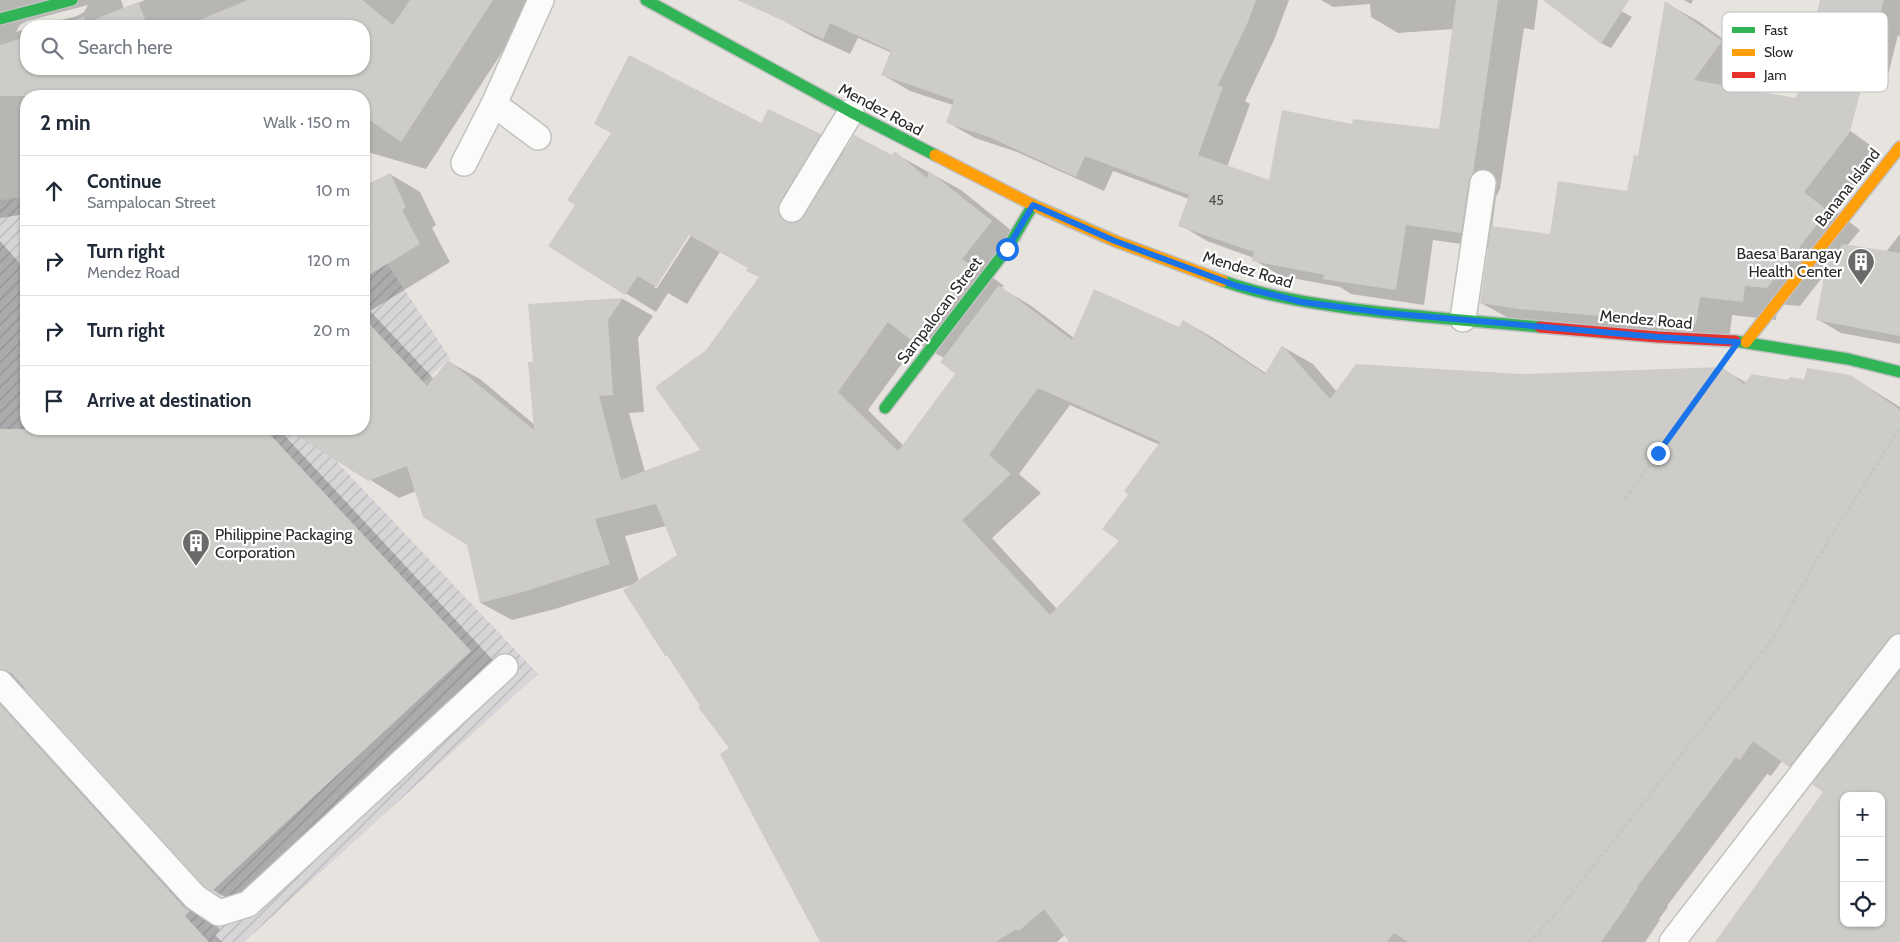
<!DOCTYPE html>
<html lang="en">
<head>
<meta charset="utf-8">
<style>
	:root { --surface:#fff; --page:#f2f2f3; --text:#1f2937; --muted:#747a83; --line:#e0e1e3 }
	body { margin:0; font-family:Cabin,sans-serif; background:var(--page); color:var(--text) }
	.controls { position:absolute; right:15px; bottom:15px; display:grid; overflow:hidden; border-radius:10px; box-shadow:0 1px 4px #0004 }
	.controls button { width:45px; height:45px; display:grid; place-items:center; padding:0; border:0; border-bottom:1px solid var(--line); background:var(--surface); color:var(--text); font:25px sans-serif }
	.stop { position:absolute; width:15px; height:15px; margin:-11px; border:4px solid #1a73e8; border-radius:50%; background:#fff }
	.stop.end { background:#1a73e8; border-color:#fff; box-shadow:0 1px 5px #0008 }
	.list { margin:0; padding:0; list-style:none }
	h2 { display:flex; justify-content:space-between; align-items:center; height:65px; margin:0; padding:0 20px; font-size:21px }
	h2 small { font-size:16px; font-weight:400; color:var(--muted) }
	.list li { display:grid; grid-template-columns:32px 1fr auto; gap:15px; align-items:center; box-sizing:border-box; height:70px; padding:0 20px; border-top:1px solid var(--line) }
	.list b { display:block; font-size:19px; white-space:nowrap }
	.list p { margin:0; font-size:16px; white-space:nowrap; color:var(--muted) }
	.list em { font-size:16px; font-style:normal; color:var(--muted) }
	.icon { flex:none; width:28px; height:28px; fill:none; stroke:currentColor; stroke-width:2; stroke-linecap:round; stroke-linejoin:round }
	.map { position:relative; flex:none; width:1900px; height:942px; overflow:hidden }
	.search { position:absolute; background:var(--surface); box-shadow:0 1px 4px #0004; left:20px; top:20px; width:350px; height:55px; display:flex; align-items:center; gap:12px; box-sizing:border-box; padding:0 18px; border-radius:20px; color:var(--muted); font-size:19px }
	.panel { position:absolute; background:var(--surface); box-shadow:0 1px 4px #0004; left:20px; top:90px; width:350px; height:345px; border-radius:20px }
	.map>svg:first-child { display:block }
	.industrial { fill:url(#industrial-furrows) }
	.shadow { fill:#0003; fill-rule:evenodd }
	.building { fill:#ceccc9; fill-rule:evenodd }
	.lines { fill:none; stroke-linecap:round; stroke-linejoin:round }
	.lane-casing { stroke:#c1c0c1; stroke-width:28 }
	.fast-casing { stroke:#c1c0c1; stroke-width:14 }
	.slow-casing { stroke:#c1c0c1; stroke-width:14 }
	.jam-casing { stroke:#c1c0c1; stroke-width:14 }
	.path { stroke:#c6c6c5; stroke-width:3; stroke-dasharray:4 2.5; stroke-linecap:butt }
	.lane { stroke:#fbfbfa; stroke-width:25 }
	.fast { stroke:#30b455; stroke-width:11 }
	.slow { stroke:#ff9f0a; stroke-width:11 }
	.jam { stroke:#e5322d; stroke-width:11 }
	.route { stroke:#1a73e8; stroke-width:6 }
	.labels { text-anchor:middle; stroke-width:4.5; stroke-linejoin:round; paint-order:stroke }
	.number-label { font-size:14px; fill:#535252 }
	.street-label { font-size:16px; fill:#292929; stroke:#fff }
	.poi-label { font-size:16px; fill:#292929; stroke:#fff; text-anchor:end }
	.key { fill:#fff; stroke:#bfbfbf; stroke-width:1 }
	.key-label { font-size:14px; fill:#292929 }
</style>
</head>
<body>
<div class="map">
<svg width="1900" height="942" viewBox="0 0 1900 942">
	<defs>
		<pattern id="industrial-furrows" width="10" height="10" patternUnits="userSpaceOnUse" patternTransform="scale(1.25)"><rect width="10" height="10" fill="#d7d5d7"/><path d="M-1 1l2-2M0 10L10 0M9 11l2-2" fill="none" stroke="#b9b7b9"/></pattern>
	</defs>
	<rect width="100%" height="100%" fill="#e7e4e0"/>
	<!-- industrial -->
	<path class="industrial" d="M26,197V429H364V229L450,358L337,462L538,674L244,942H0V200Z"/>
	<!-- shadow -->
	<path class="shadow" d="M0,0H121L124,9L145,0H536L426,169L364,151V96H26V214L0,218ZM88,5L84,12L77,16L38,26H364V69H26V29L16,32L20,25L27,21Z
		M777,0H1289L1274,40L1245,101L1250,104L1227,167L1270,182L1353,126L1440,131L1454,29L1398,33L1371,17L1370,4L1333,7L1321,0H1538L1534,30L1524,28L1500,189L1496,197L1492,227L1551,236L1628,193L1639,157L1666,3L1698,21L1754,61L1734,88L1834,119L1881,153L1836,212L1860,230L1847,246L1886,252L1900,234V344L1841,333L1817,319L1825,274L1800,306L1777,304L1776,320L1732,315L1729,342L1514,321L1481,303L1489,248L1433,240L1424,305L1351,294L1340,287L1281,276L1254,260V258L1207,241L1180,225L1189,199L1113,171L1104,191L1017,152L975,138L947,122L953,105L910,91L883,75L892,53L858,38L850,54L811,36L783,20Z
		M1569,0H1601L1632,17L1611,48L1601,43Z
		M1684,0H1693L1691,4Z
		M1821,0H1900V37L1898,35L1886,83L1866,71L1813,32Z
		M761,125L820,135L846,150L892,156L894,153L961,190L1022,239L992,277L1004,286L1001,288L1030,305L1074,338L1179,328L1184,321L1215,339L1267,374L1283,347L1313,364L1337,392L1522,375L1722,369L1747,383L1852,377L1900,407V942H1716L1825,792L1816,781L1782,761L1771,776L1767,774L1667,906L1668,907L1659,919L1660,920L1645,942H1070L1065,935L1057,942H821L731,749L701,707L670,657L666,655L631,585L555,609L512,620L481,603L468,544L416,491L399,498L290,429L285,436L501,669L244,908L213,890L25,688L21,690L20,712L220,930L215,935L222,942H0V241L26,270V429H364V187L390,174L420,192L436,225L432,228L450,262L370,311L434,379L449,362L480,379L535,425V363L530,305L623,299L653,316L638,338L644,412L629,413L645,472L702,450L707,351L761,278L749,268L720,252L687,304L668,293L656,312L550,246ZM691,230L694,231L657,288H654ZM917,343L944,358L957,374L904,446L868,410ZM1070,405L1160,445L1130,494L1121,541L1057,609L992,538L1041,493L1019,474ZM666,526L678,556L639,581L625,536ZM1844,796H1881V923H1844Z"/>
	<!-- building -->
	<path class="building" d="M248,0H362L393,25L410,0H493L401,142L364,116V96H0V45L26,37V69H364V26H185Z
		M737,0H1256L1247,24L1218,85L1223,87L1198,155L1269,180L1282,110L1352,124L1353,119L1439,129L1456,0H1498L1473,173L1469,181L1461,233L1406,225L1396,290L1322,279L1325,275L1252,261L1254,252L1178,226L1189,195L1085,156L1076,177L989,137L946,123L954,100L881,75L891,51L830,23L823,39Z
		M1543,0H1629L1601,44Z
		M1820,0H1884L1850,132L1804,192L1828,211L1767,288L1745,286L1743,302L1700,297L1696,324L1518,309L1480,303L1491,226L1550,234L1558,181L1627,191L1634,155L1638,156L1665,1L1722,41L1694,80L1796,98Z
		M138,2L148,26H56L84,17L86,23Z
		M629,55L761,123L768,109L821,134L780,202L778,208L779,215L785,221L791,223L798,222L804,216L854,135L892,155L894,151L896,152L927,178L929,171L992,221L962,259L974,267L915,343L888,322L838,392L898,451L955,374L940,362L999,285L1072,340L1094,289L1179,327L1183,320L1265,374L1282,345L1330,399L1356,364L1522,374L1722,367L1744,384L1752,374L1788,380L1790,377L1804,379L1807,368L1845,374L1852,376L1900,410V633L1894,634L1889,638L1789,767L1753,741L1740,760L1736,757L1637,887L1638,888L1629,900L1630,901L1601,942H1408L1394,933L1387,942H1069L1044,909L1020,930H1015L996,942H820L720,754L729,748L698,707L700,706L667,655L665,656L623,590L677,555L656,504L595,519L610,564L523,592L480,603L467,545L423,517L407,466L368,481L287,429H364V318L427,386L448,360L534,430L528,362H533L528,304L623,298L608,320L613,395L599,396L621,480L700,450L655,387L706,350L759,277L746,271L748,268L689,235L656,287L638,276L625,295L548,246L575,205L567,200L611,133L594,124ZM1038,388L1160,442L1124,491L1128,495L1102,529L1119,541L1050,615L962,520L1011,474L989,455Z
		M390,173L406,207L402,210L420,244L364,278V186Z
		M1843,244L1900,253V336L1816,320L1826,266Z
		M0,429H265L471,651L212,891L204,886L11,673L5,670L0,669Z
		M1900,671V942H1715L1823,792L1812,784ZM1844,796H1881V923H1844Z
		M0,704L184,907L190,911L185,916L209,942H0Z"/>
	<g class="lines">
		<defs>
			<path id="lane" d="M494,104L538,137
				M464,163L494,104L541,0
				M792,209L851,112
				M1463,319L1483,183
				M0,683L195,897L219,913L248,904L505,667
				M1672,942L1900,647"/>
			<path id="fast" d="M646,0L851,112L935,155
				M0,19L72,0
				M1223,281C1265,296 1310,303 1354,309C1416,317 1478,321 1540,327
				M1735,341L1848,359L1900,372
				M885,408L1007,249L1033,205"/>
			<path id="slow" d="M935,155L1033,205L1115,241L1223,281
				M1746,342L1900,147"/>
			<path id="jam" d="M1540,327L1658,337L1735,341"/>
		</defs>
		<!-- lane casing -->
		<use href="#lane" class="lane-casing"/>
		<!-- fast casing -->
		<use href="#fast" class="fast-casing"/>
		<!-- slow casing -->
		<use href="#slow" class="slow-casing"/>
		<!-- jam casing -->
		<use href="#jam" class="jam-casing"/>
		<!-- path -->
		<path class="path" d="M1625,499L1713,377
			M1529,942L1557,912L1775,636L1814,564L1900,428"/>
		<!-- lane -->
		<use href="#lane" class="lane"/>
		<!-- fast -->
		<use href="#fast" class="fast"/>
		<!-- slow -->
		<use href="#slow" class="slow"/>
		<!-- jam -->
		<use href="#jam" class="jam"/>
	</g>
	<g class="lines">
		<!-- route -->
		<path class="route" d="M1007,249L1033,205L1115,241L1237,286L1302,302L1386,313L1658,337L1738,342L1658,453"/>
	</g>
	<!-- icons -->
	<defs>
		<symbol id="building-pin" viewBox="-11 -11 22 30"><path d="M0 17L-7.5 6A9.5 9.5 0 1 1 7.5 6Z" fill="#6c6a69" stroke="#fff"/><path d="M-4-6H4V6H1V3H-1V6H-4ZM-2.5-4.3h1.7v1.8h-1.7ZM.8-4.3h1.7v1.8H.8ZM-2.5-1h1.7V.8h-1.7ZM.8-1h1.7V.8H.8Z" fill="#fff"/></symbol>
	</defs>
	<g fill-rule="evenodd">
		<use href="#building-pin" x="1845" y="246" width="32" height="43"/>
		<use href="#building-pin" x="180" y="527" width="32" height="43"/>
	</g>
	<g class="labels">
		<!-- number labels -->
		<g class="number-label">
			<text x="1216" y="205">45</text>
		</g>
		<!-- street labels -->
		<g class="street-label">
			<text transform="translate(881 109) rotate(28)" y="6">Mendez Road</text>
			<text transform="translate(1847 187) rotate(-52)" y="6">Banana Island</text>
			<text transform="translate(1248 269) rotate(17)" y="6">Mendez Road</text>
			<text transform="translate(939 310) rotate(-53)" y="6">Sampalocan Street</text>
			<text transform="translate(1646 319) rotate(5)" y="6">Mendez Road</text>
		</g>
		<!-- poi labels -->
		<g class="poi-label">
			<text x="1842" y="259">Baesa Barangay<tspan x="1842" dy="18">Health Center</tspan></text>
			<text x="215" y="540" text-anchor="start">Philippine Packaging<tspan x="215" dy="18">Corporation</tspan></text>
		</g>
	</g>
	<!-- legend -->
	<rect x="1722" y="12" width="166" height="80" rx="8" class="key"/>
	<rect x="1732" y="27" width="23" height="6" fill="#30b455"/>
	<rect x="1732" y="49" width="23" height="7" fill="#ff9f0a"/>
	<rect x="1732" y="72" width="23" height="6" fill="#e5322d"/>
	<g class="key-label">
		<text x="1764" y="35">Fast</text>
		<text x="1764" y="57">Slow</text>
		<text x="1764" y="80">Jam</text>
	</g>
</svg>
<div class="controls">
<button>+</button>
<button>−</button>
<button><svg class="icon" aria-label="locate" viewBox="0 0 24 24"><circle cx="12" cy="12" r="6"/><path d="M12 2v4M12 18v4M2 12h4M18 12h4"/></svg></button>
</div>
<div class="stop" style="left:1007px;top:249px"></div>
<div class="stop end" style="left:1658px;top:453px"></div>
<div class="search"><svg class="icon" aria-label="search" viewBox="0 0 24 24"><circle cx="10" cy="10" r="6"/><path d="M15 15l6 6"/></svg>Search here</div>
<section class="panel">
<h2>2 min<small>Walk · 150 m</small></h2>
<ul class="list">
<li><svg class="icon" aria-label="ahead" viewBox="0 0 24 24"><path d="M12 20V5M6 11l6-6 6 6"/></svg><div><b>Continue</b><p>Sampalocan Street</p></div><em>10 m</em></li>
<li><svg class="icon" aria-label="right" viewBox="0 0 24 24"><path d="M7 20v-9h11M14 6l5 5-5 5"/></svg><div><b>Turn right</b><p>Mendez Road</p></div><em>120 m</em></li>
<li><svg class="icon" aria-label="right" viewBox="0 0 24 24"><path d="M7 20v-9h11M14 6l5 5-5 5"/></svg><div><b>Turn right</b></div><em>20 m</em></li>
<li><svg class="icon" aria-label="arrive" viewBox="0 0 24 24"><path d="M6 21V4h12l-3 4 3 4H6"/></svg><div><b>Arrive at destination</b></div></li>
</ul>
</section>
</div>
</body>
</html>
